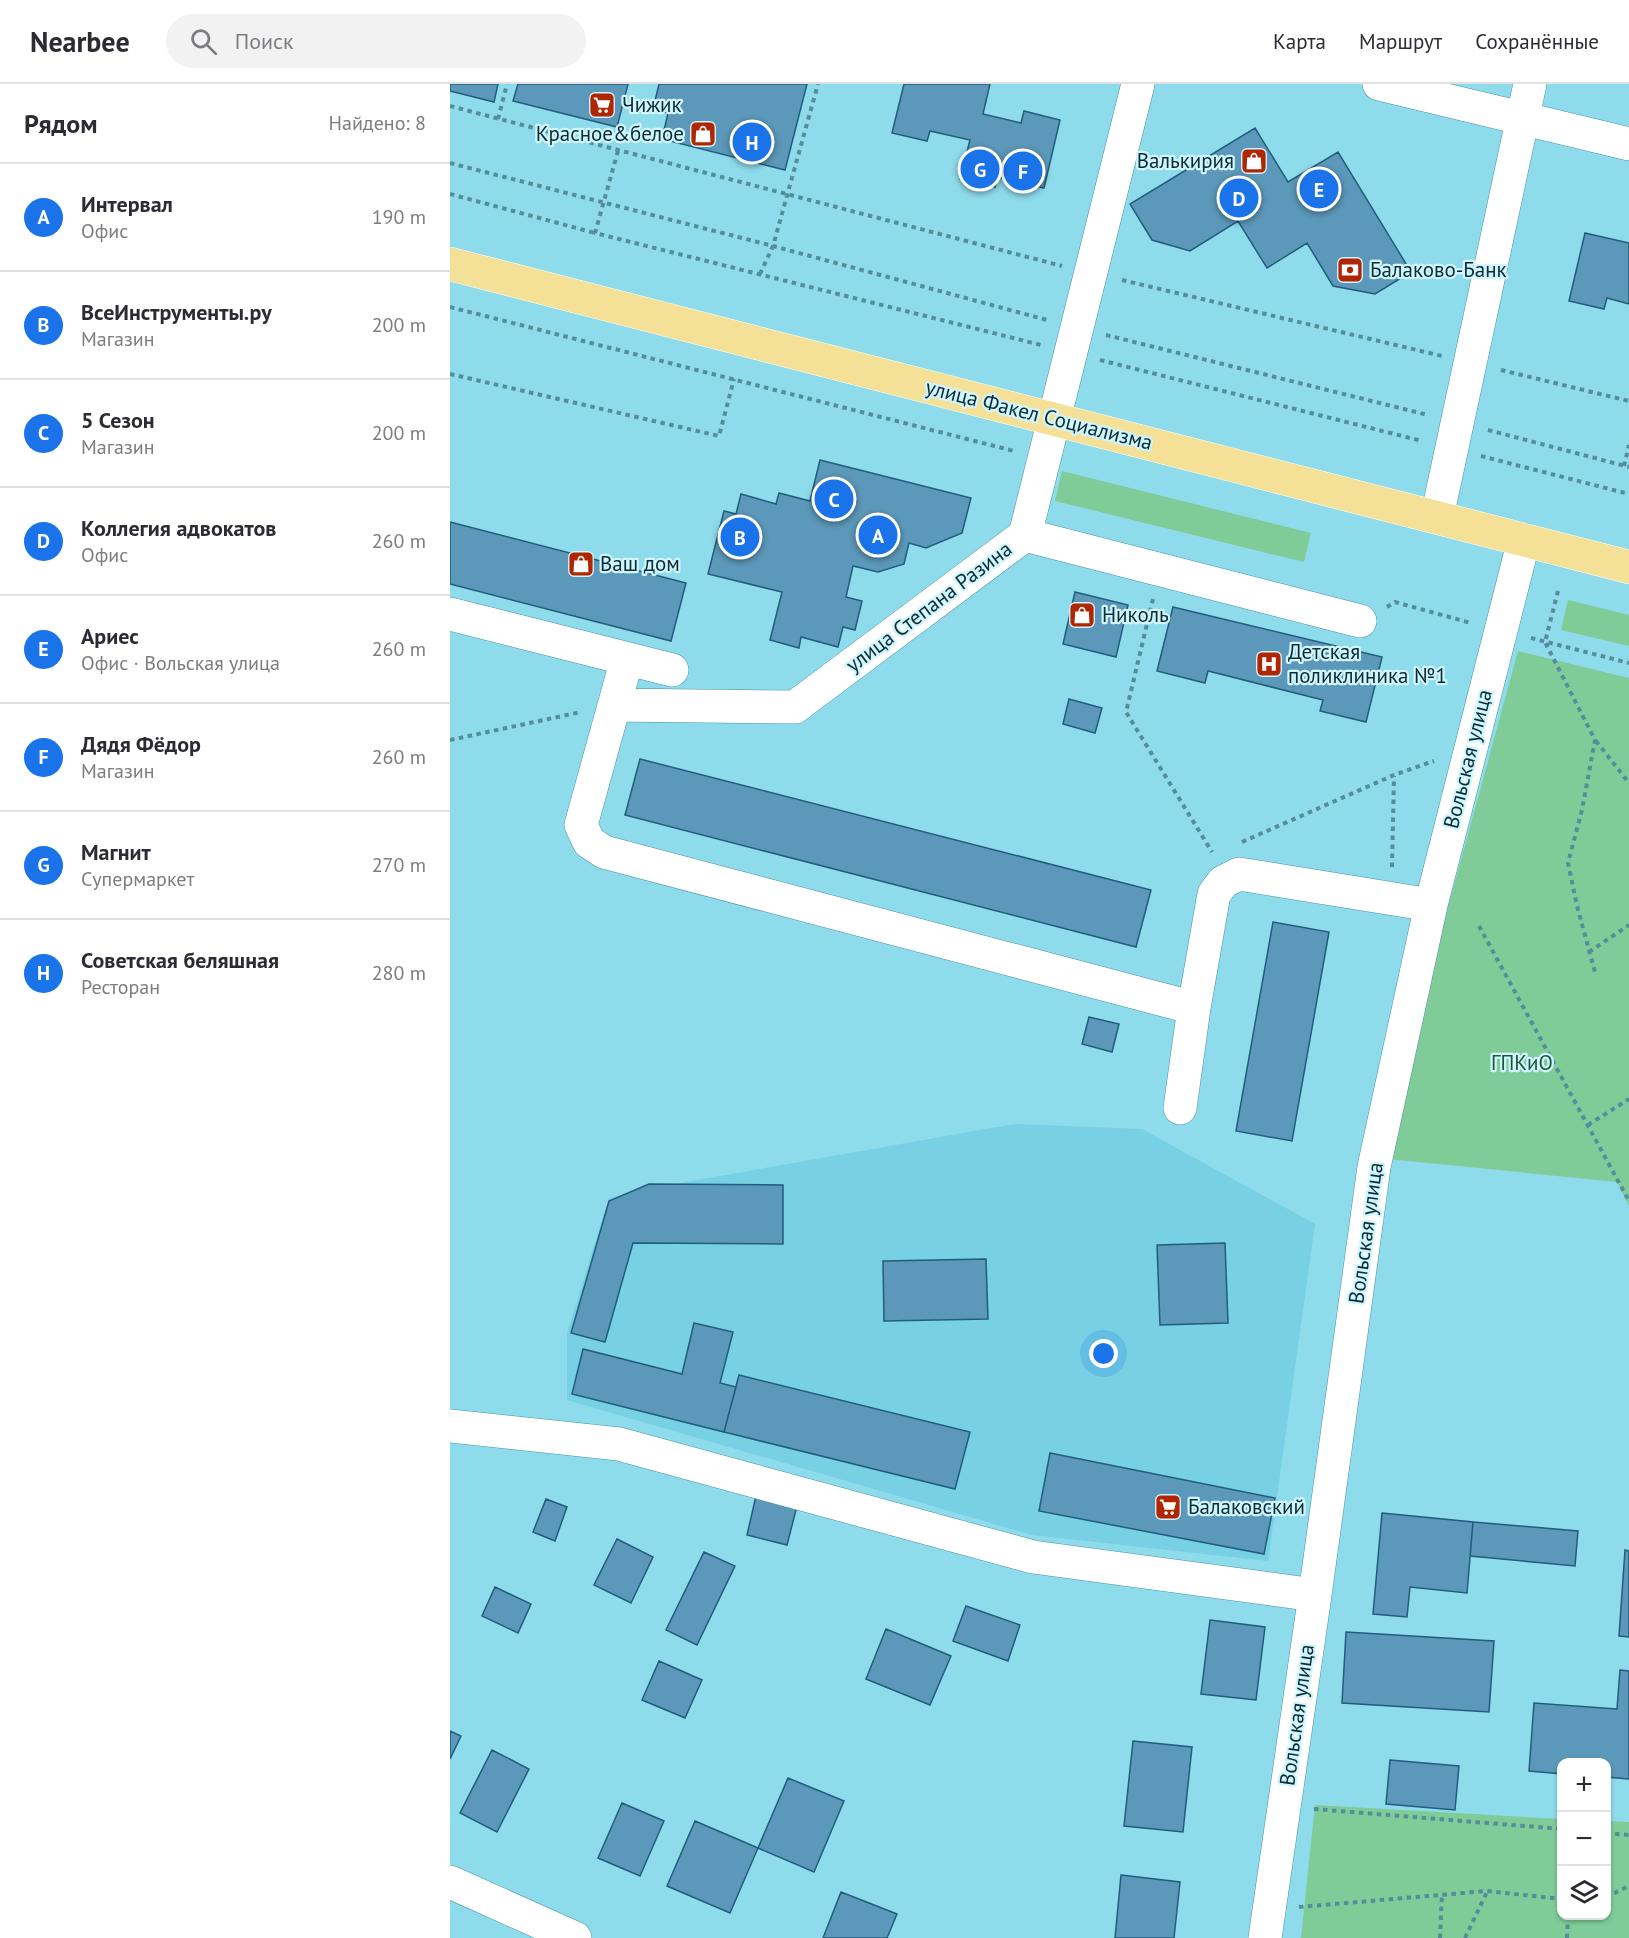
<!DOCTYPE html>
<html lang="ru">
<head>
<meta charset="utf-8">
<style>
	:root { --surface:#fff; --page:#f2f2f3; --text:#2b2b33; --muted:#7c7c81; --line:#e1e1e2; --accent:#1a73e8 }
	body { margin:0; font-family:"PT Sans",sans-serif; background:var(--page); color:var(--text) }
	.controls { position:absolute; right:18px; bottom:18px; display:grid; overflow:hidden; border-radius:12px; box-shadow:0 2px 4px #0004 }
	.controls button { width:54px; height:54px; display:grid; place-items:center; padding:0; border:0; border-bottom:2px solid var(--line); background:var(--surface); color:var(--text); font:30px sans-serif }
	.you { position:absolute; left:654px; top:1270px; width:21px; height:21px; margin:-15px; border:4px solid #fff; border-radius:50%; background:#1a73e8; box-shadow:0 0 0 9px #1a73e833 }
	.badge { display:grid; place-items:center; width:39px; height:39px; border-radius:50%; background:var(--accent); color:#fff; font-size:20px; font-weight:700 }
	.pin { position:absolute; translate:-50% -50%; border:3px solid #fff; box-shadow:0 2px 6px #0006 }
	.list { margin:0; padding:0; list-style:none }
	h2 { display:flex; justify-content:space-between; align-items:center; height:78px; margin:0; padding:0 24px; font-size:26px }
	h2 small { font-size:20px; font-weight:400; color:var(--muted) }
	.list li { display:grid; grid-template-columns:39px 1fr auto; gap:18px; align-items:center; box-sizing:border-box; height:108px; padding:0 24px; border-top:2px solid var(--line) }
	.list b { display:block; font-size:22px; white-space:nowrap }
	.list p { margin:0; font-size:20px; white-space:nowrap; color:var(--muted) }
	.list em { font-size:20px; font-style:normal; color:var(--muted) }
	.icon { flex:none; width:33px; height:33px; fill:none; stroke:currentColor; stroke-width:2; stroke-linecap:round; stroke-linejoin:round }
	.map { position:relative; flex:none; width:1179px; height:1854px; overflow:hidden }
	header { display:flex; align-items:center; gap:36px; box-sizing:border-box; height:84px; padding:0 30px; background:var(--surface); border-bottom:2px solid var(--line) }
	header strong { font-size:28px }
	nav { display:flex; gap:33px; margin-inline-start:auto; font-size:21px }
	.search { width:420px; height:54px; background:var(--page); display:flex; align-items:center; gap:15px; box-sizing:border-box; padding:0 21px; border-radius:33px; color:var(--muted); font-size:22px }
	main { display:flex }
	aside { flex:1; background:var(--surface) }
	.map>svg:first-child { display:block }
	.built { fill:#77d0e3 }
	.green { fill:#7fcc98 }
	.building { fill:#5c98b9; stroke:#205e7c; stroke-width:1.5 }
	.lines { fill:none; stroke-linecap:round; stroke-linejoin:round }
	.minor-casing { stroke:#4794a4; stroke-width:34 }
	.major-casing { stroke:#fff; stroke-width:34 }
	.path { stroke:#548e9a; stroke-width:4; stroke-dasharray:4.5 4.5; stroke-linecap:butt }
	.minor { stroke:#fff; stroke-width:33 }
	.major { stroke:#f4e097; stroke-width:33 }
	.labels { text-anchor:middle; stroke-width:4.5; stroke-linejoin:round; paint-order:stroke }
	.poi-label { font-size:21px; fill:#0a2c33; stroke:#d0f5fe; text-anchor:start }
	.street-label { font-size:21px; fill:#0a2c33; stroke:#d0f5fe }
	.park-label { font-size:21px; fill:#1a5833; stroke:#d0f5fe }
</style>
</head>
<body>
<header>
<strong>Nearbee</strong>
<div class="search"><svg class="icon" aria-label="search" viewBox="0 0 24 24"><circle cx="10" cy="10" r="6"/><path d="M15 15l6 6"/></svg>Поиск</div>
<nav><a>Карта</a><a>Маршрут</a><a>Сохранённые</a></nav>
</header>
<main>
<aside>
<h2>Рядом<small>Найдено: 8</small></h2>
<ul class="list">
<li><span class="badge">A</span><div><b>Интервал</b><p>Офис</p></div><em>190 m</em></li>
<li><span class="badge">B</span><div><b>ВсеИнструменты.ру</b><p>Магазин</p></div><em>200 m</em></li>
<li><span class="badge">C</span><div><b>5 Сезон</b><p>Магазин</p></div><em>200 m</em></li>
<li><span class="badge">D</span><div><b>Коллегия адвокатов</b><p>Офис</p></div><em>260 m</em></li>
<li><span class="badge">E</span><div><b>Ариес</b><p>Офис · Вольская улица</p></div><em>260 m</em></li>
<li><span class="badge">F</span><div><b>Дядя Фёдор</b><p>Магазин</p></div><em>260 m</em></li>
<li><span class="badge">G</span><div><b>Магнит</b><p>Супермаркет</p></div><em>270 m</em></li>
<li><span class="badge">H</span><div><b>Советская беляшная</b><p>Ресторан</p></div><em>280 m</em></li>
</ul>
</aside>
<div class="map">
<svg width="1179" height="1854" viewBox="0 0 1179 1854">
	<rect width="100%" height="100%" fill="#8edbec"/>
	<!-- built -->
	<path class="built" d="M564,1040L692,1045L865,1140L818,1477L582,1451L117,1316V1249L159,1114L202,1104Z"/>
	<!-- green -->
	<path class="green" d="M612,387L861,449L854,478L605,417Z
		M1118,516L1179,531V562L1111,546Z
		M1068,567L1179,594V1122L1167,1098L938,1075L996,831Z
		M865,1721L1111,1735L1112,1832H1156L1157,1737L1179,1738V1854H851Z"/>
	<!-- building -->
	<path class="building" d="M0,0H48L44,18L0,7Z
		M68,0H178L167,43L63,17Z
		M209,0H357L335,86L212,55L218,29L203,25Z
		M454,0H540L533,30L571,39L574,27L610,36L594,104L547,93L545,103L510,95L520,56L480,47L477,57L442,49Z
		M805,44L838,98L888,68L961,188L925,210L883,202L857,159L817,184L788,137L740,167L702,156L680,120Z
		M1135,149L1179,159V220L1157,214L1154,225L1119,217Z
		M370,376L521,414L512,449L476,464L459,459L454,480L428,488L403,482L396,513L412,517L405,546L393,543L388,563L351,553L349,564L320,556L332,508L258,490L274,427L286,430L291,410L326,420L329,409L360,417Z
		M0,438L236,499L221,557L0,500Z
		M625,508L678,521L666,573L613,560Z
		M723,523L932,573L916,638L870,627L873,616L758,587L755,599L707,587Z
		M619,615L652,624L645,649L613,640Z
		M190,675L701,806L686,863L175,731Z
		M823,838L879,848L842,1057L786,1047Z
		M639,933L669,940L662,968L632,960Z
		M199,1100L333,1101V1160L183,1159L155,1258L121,1249L159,1117Z
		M775,1159L778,1239L710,1241L707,1161Z
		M536,1175L538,1235L434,1237L433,1177Z
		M244,1239L283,1248L270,1299L286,1303L274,1348L122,1310L133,1265L232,1290Z
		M289,1291L520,1348L505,1405L274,1348Z
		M600,1369L825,1414L814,1470L589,1427Z
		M306,1412L347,1422L337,1461L297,1451Z
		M96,1415L117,1423L105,1457L83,1448Z
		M932,1429L1023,1438L1017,1509L960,1503L957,1533L923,1530Z
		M1023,1438L1128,1447L1125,1482L1020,1472Z
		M167,1455L203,1473L181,1519L144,1501Z
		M1175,1466L1179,1467V1553L1169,1552Z
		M254,1468L285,1482L247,1561L216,1546Z
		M45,1503L81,1520L68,1549L32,1532Z
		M516,1522L570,1541L558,1577L503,1557Z
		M760,1536L815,1543L806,1616L751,1610Z
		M436,1545L501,1572L480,1621L416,1595Z
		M896,1548L1044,1557L1039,1628L892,1619Z
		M209,1577L252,1596L235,1634L192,1616Z
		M1170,1586L1179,1587V1695L1156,1693V1678H1112V1690L1079,1687L1084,1619L1167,1625Z
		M0,1647L11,1652L0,1675Z
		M683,1657L742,1663L733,1748L674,1742Z
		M42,1666L79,1685L47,1748L10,1729Z
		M940,1676L1009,1682L1005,1726L936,1720Z
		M338,1694L394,1717L364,1788L308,1764Z
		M172,1719L214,1737L190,1792L148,1774Z
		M245,1737L308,1764L280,1829L217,1802Z
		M671,1791L730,1798L724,1854H665Z
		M391,1808L447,1830L437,1854H373Z"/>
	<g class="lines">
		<defs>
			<path id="minor" d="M929,0L1179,60
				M987,433L1080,0
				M575,451L910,537
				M0,530L222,586
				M177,575L131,741L139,758L154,768L744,924
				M164,621L345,623L575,451L688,0
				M730,1024L744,924L764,810L773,798L789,790L981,821
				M0,1342L169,1360L583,1473L865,1511
				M0,1798L125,1854
				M815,1854L865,1511L924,1083L981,821L1074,456"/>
			<path id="major" d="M0,180L1179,483"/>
		</defs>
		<!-- minor casing -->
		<use href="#minor" class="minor-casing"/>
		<!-- major casing -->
		<use href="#major" class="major-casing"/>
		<!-- path -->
		<path class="path" d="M0,22L612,182
			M48,35L57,0
			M168,67L145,149L591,261
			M0,79L323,162L597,236
			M0,110L145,149
			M310,190L323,162L368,0
			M672,196L992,272
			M0,223L564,367
			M656,251L978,331
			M650,276L972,357
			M1051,286L1179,317
			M0,290L269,352L284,295
			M1038,346L1179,383
			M1031,372L1179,410
			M1174,382L1179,361
			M1108,507L1095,558L1145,656L1132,726L1118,779L1127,822L1145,888
			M703,515L676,628L762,768
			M937,523L945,518L1021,539
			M1081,554L1179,579
			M0,656L131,628
			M1146,657L1179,699
			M792,758L944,691L984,677
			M942,783L944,692
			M1029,842L1179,1117
			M1139,868L1179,841
			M1138,1041L1179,1015
			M864,1725L1112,1745
			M1156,1749L1179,1751
			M1156,1813L1179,1802
			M849,1823L1037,1807L1112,1815
			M990,1854L992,1811
			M1015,1854L1037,1808
			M1117,1854L1118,1832"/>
		<!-- minor -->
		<use href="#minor" class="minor"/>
		<!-- major -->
		<use href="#major" class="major"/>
	</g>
	<!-- icons -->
	<defs>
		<symbol id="supermarket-square" viewBox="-11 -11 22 22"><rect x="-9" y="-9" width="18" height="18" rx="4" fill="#b12500" stroke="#d0f5fe"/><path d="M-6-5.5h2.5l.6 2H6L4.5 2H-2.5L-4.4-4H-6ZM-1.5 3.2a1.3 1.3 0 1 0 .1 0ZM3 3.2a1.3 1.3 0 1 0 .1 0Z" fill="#fff"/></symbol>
		<symbol id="shop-square" viewBox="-11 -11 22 22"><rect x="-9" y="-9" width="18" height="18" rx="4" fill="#b12500" stroke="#d0f5fe"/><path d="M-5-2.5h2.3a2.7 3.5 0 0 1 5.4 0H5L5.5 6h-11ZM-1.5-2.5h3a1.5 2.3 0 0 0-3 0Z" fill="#fff"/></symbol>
		<symbol id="bank-square" viewBox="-11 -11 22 22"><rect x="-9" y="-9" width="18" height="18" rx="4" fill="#b12500" stroke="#d0f5fe"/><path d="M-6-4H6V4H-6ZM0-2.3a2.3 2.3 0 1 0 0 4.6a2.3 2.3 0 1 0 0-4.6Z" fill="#fff"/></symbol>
		<symbol id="hospital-square" viewBox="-11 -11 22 22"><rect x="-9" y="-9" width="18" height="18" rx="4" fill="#b12500" stroke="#d0f5fe"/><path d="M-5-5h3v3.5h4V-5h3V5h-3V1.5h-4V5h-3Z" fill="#fff"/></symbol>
	</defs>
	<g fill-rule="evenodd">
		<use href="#supermarket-square" x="137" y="6" width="30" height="30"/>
		<use href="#shop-square" x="238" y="35" width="30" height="30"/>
		<use href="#shop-square" x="789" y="62" width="30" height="30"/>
		<use href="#bank-square" x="885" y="171" width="30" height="30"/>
		<use href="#shop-square" x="116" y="465" width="30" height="30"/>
		<use href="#shop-square" x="617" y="516" width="30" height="30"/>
		<use href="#hospital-square" x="804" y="565" width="30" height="30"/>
		<use href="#supermarket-square" x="703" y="1408" width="30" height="30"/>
	</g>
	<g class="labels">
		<!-- poi labels -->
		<g class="poi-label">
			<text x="172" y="28">Чижик</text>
			<text x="234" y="57" text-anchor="end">Красное&amp;белое</text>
			<text x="784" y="84" text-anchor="end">Валькирия</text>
			<text x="920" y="193">Балаково-Банк</text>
			<text x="150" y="487">Ваш дом</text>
			<text x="652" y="538">Николь</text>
			<text x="838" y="575">Детская<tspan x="838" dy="24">поликлиника №1</tspan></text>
			<text x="738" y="1430">Балаковский</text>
		</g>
		<!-- street labels -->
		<g class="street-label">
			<text transform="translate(589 331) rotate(14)" y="7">улица Факел Социализма</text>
			<text transform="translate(479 523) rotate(-37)" y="7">улица Степана Разина</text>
			<text transform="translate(1018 675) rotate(-76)" y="7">Вольская улица</text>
			<text transform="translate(916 1149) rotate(-82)" y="7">Вольская улица</text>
			<text transform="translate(847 1631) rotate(-82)" y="7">Вольская улица</text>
		</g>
		<!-- park labels -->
		<g class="park-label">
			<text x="1072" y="986">ГПКиО</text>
		</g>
	</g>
</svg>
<div class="controls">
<button>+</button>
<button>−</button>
<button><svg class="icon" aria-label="layers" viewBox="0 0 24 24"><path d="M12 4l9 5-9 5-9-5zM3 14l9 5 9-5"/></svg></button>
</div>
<div class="you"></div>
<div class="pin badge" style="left:428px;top:451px">A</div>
<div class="pin badge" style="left:290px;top:453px">B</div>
<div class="pin badge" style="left:384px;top:415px">C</div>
<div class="pin badge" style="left:789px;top:114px">D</div>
<div class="pin badge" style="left:869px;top:105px">E</div>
<div class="pin badge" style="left:573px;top:87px">F</div>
<div class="pin badge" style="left:530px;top:85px">G</div>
<div class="pin badge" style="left:302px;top:58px">H</div>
</div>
</main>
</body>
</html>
